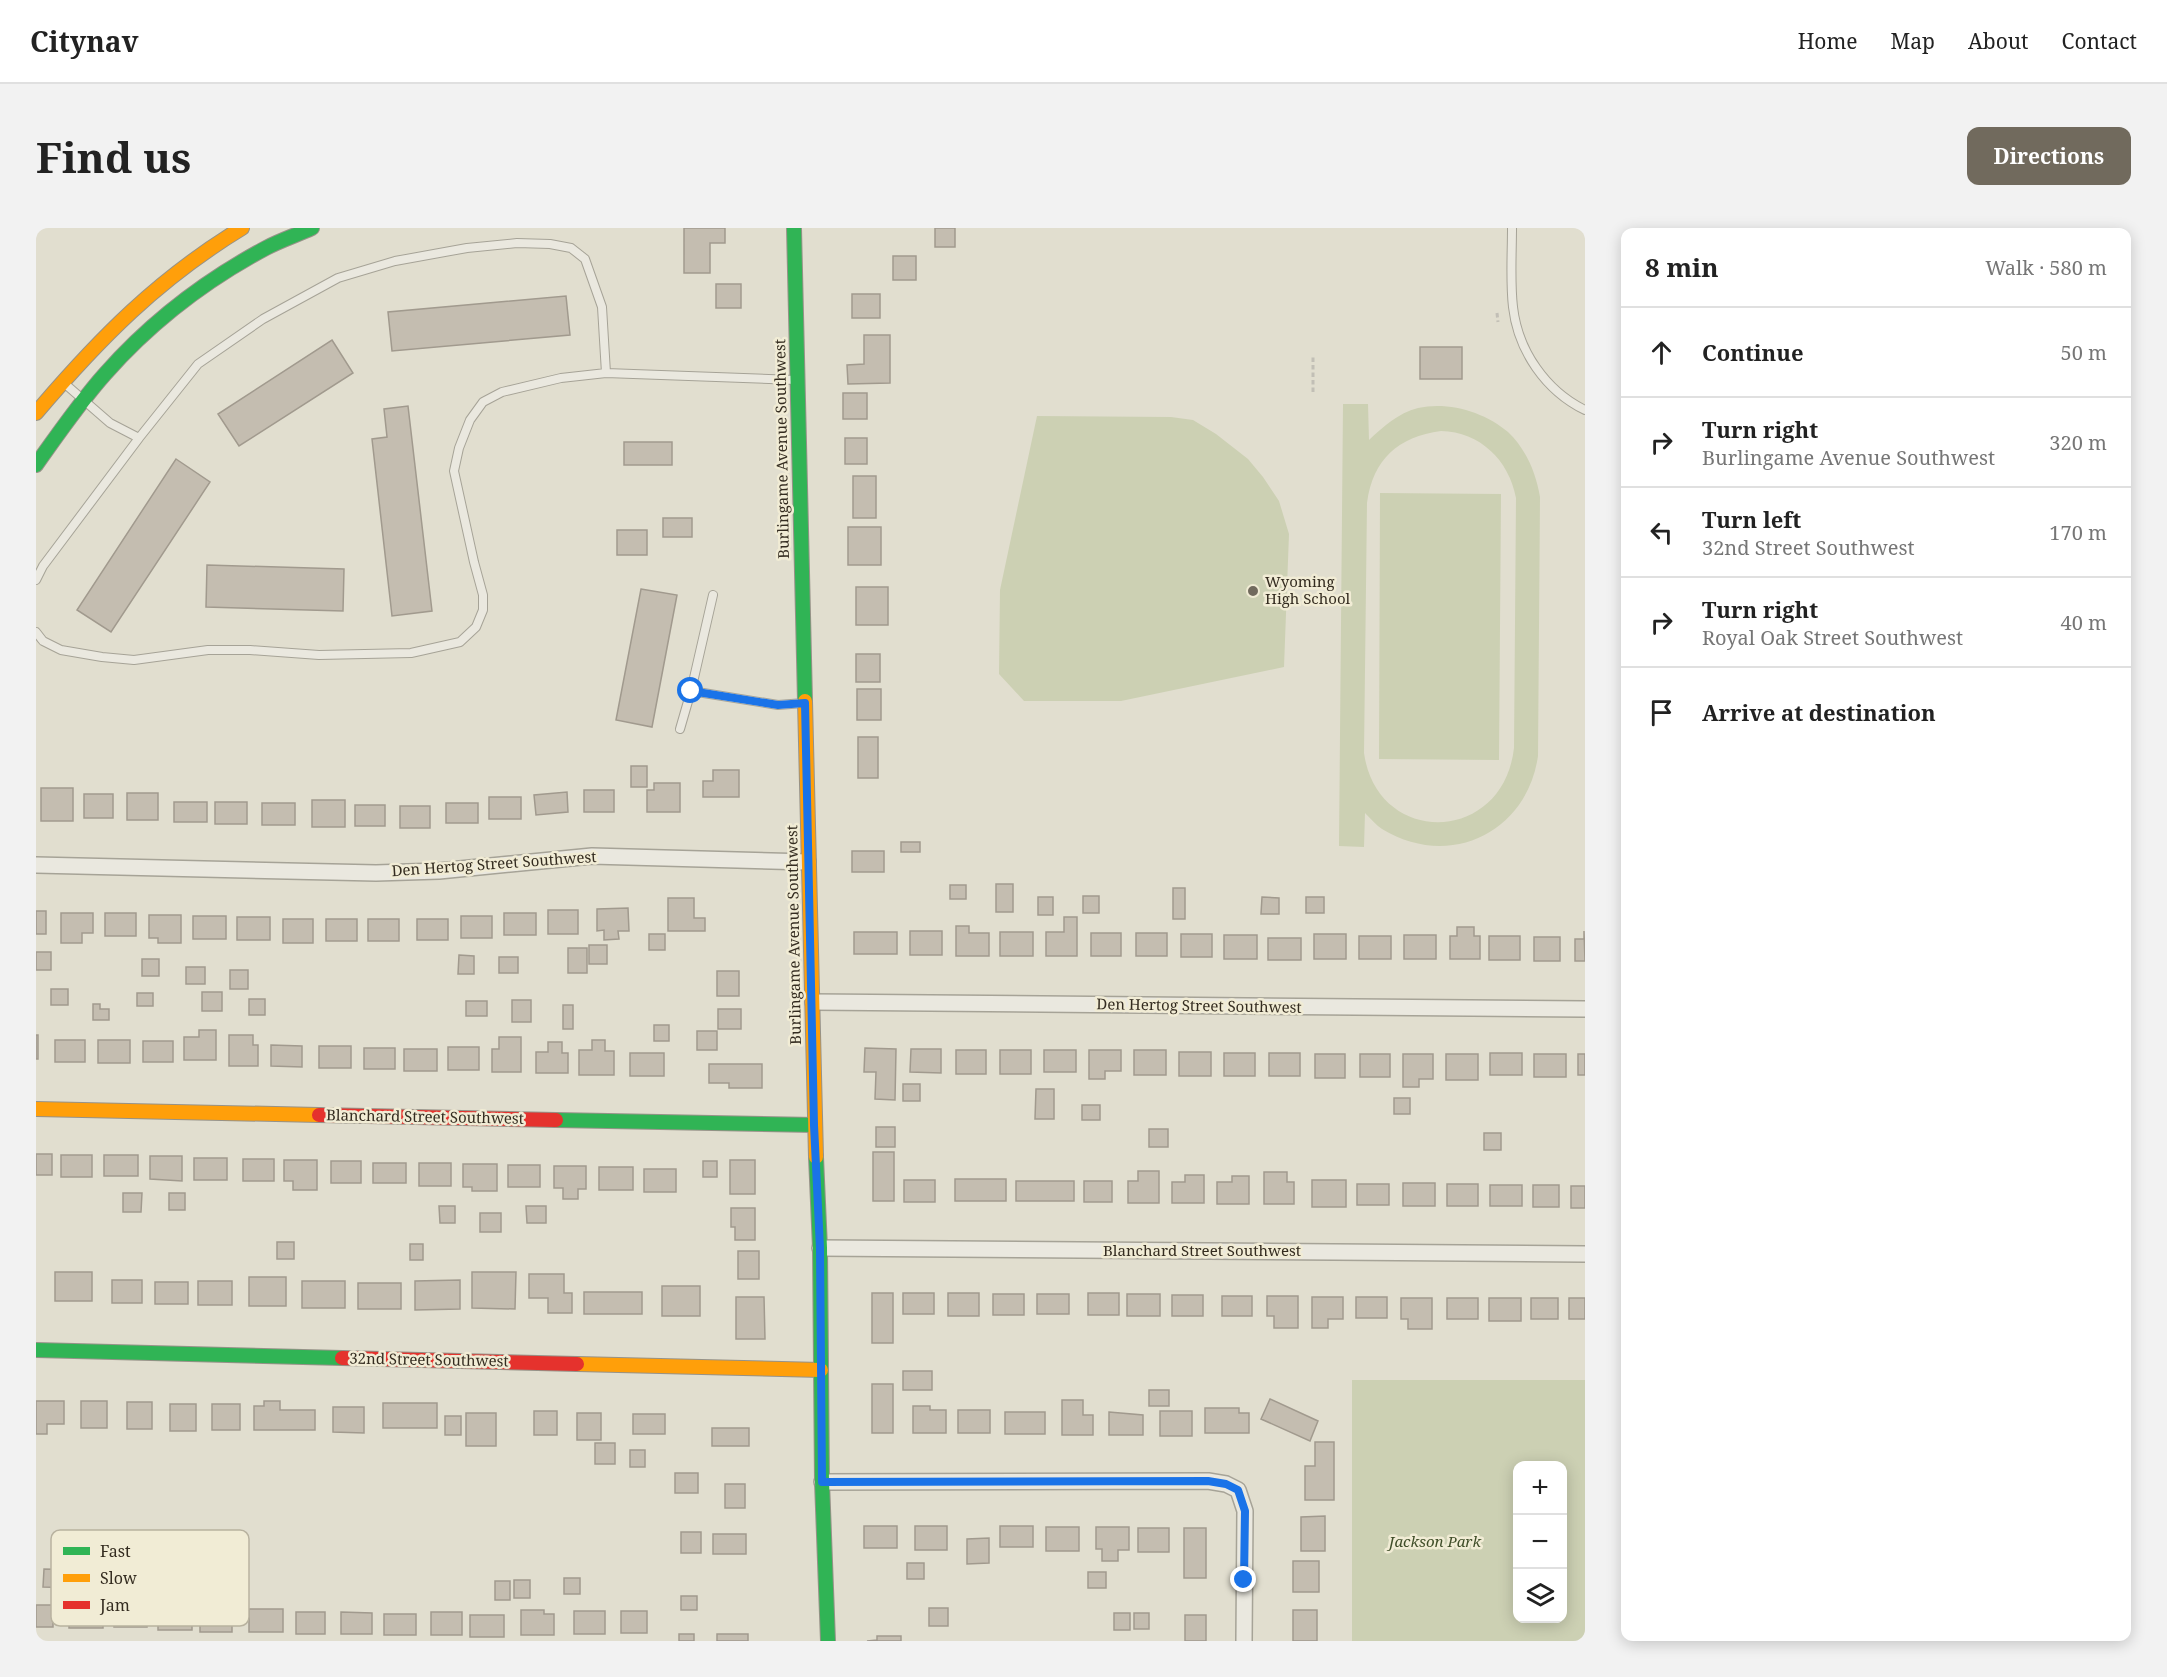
<!DOCTYPE html>
<html lang="en">
<head>
<meta charset="utf-8">
<style>
	:root { --surface:#fff; --page:#f2f2f2; --text:#222; --muted:#767676; --line:#e0e0e0; --accent:#716a5d }
	body { margin:0; font-family:"Noto Serif",serif; background:var(--page); color:var(--text) }
	.controls { position:absolute; right:18px; bottom:18px; display:grid; overflow:hidden; border-radius:12px; box-shadow:0 3px 15px #0003 }
	.controls button { width:54px; height:54px; display:grid; place-items:center; padding:0; border:0; border-bottom:2px solid var(--line); background:var(--surface); color:var(--text); font:30px sans-serif }
	.stop { position:absolute; width:18px; height:18px; margin:-14px; border:4px solid #1a73e8; border-radius:50%; background:#fff }
	.stop.end { background:#1a73e8; border-color:#fff; box-shadow:0 2px 6px #0008 }
	.list { margin:0; padding:0; list-style:none }
	h2 { display:flex; justify-content:space-between; align-items:center; height:78px; margin:0; padding:0 24px; font-size:26px }
	h2 small { font-size:20px; font-weight:400; color:var(--muted) }
	.list li { display:grid; grid-template-columns:39px 1fr auto; gap:18px; align-items:center; box-sizing:border-box; height:90px; padding:0 24px; border-top:2px solid var(--line) }
	.list b { display:block; font-size:22px; white-space:nowrap }
	.list p { margin:0; font-size:20px; white-space:nowrap; color:var(--muted) }
	.list em { font-size:20px; font-style:normal; color:var(--muted) }
	.icon { flex:none; width:33px; height:33px; fill:none; stroke:currentColor; stroke-width:2; stroke-linecap:round; stroke-linejoin:round }
	.map { position:relative; flex:none; width:1549px; height:1413px; overflow:hidden; border-radius:12px }
	header { display:flex; align-items:center; gap:36px; box-sizing:border-box; height:84px; padding:0 30px; background:var(--surface); border-bottom:2px solid var(--line) }
	header strong { font-size:28px }
	nav { display:flex; gap:33px; margin-inline-start:auto; font-size:21px }
	.intro { display:flex; align-items:center; justify-content:space-between; box-sizing:border-box; height:144px; padding:0 36px }
	h1 { margin:0; font-size:42px }
	.button { padding:15px 27px; border-radius:12px; background:var(--accent); color:#fff; font-size:21px; font-weight:700 }
	main { display:flex; gap:36px; padding:0 36px }
	aside { flex:1; background:var(--surface); border-radius:12px; box-shadow:0 3px 15px #0003 }
	.map>svg:first-child { display:block }
	.green { fill:#ccd0b3; fill-rule:evenodd }
	.building { fill:#c4bdb0; stroke:#a19a8e; stroke-width:1.5 }
	.lines { fill:none; stroke-linecap:round; stroke-linejoin:round }
	.lane-casing { stroke:#a6a397; stroke-width:10 }
	.street-casing { stroke:#a6a397; stroke-width:18 }
	.fast-casing { stroke:#969288; stroke-width:16 }
	.slow-casing { stroke:#969288; stroke-width:16 }
	.jam-casing { stroke:#969288; stroke-width:16 }
	.path { stroke:#c2bfb6; stroke-width:3; stroke-dasharray:4.5 3; stroke-linecap:butt }
	.lane { stroke:#eae8df; stroke-width:8 }
	.street { stroke:#eae8df; stroke-width:15 }
	.fast { stroke:#30b455; stroke-width:14 }
	.slow { stroke:#ff9f0a; stroke-width:14 }
	.jam { stroke:#e5322d; stroke-width:14 }
	.route { stroke:#1a73e8; stroke-width:8 }
	.poi-dot { fill:#716a5d; stroke:#f1ecd5; stroke-width:2 }
	.labels { text-anchor:middle; stroke-width:5; stroke-linejoin:round; paint-order:stroke }
	.street-label { font-size:15px; fill:#342c20; stroke:#f1ecd5 }
	.poi-label { font-size:15px; fill:#342c20; stroke:#f1ecd5; text-anchor:start }
	.park-label { font-size:15px; font-style:italic; fill:#404e29; stroke:#f1ecd5 }
	.key { fill:#f1ecd5; stroke:#b8b29f; stroke-width:1.5 }
	.key-label { font-size:16px; fill:#342c20 }
</style>
</head>
<body>
<header>
<strong>Citynav</strong>
<nav><a>Home</a><a>Map</a><a>About</a><a>Contact</a></nav>
</header>
<div class="intro"><h1>Find us</h1><a class="button">Directions</a></div>
<main>
<div class="map">
<svg width="1549" height="1413" viewBox="0 0 1549 1413">
	<rect width="100%" height="100%" fill="#e1decf"/>
	<!-- green -->
	<path class="green" d="M1307,176H1332L1333,212C1347,199 1362,185 1382,180C1412,173 1449,184 1472,204C1490,221 1500,245 1504,269L1502,528C1491,605 1413,642 1346,601C1340,597 1335,591 1329,585L1328,619L1303,618ZM1405,203C1444,204 1473,232 1480,270L1478,520C1467,617 1341,619 1328,525L1331,275C1337,231 1362,209 1405,203Z
		M1001,188L1135,189L1157,192L1180,206L1212,231L1227,249L1243,273L1253,306L1248,439L1085,473H988L963,446L964,362Z
		M1344,265L1465,266L1463,532L1343,531Z
		M1316,1152H1549V1413H1316ZM1482,1238H1526V1390H1482Z"/>
	<!-- building -->
	<path class="building" d="M648,0H689V15H674V45H648Z
		M899,0H919V19H899Z
		M857,28H880V52H857Z
		M680,56H705V80H680Z
		M816,66H844V90H816Z
		M530,68L534,107L356,123L352,84Z
		M828,107H854V155L812,156L811,137L828,136Z
		M296,112L317,145L203,218L182,186Z
		M1384,119H1426V151H1384Z
		M807,165H831V191H807Z
		M372,178L396,383L356,388L336,211L351,209L348,181Z
		M809,210H831V236H809Z
		M588,214H636V237H588Z
		M140,231L174,254L75,404L41,382Z
		M817,248H840V290H817Z
		M627,290H656V309H627Z
		M812,299H845V337H812Z
		M581,302H611V327H581Z
		M171,337L308,341L307,383L170,379Z
		M820,359H852V397H820Z
		M605,361L641,367L616,499L580,492Z
		M820,426H844V454H820Z
		M821,461H845V492H821Z
		M822,509H842V550H822Z
		M595,538H611V559H595Z
		M677,542H703V569H667V553H677Z
		M618,555H644V584H611V562H618Z
		M5,560H37V593H5Z
		M548,562H578V584H548Z
		M531,564L532,584L500,587L498,567Z
		M91,565H122V592H91Z
		M48,566H77V590H48Z
		M453,569H485V591H453Z
		M276,572H309V599H276Z
		M138,574H171V594H138Z
		M179,574H211V596H179Z
		M226,575H259V597H226Z
		M410,575H442V595H410Z
		M319,577H349V598H319Z
		M364,578H394V600H364Z
		M865,614H884V624H865Z
		M816,623H848V644H816Z
		M960,656H977V684H960Z
		M914,657H930V671H914Z
		M1137,660H1149V691H1137Z
		M1047,668H1063V685H1047Z
		M1002,669H1017V687H1002Z
		M1226,669L1243,670V686H1225Z
		M1270,669H1288V685H1270Z
		M632,670H658V690H669V703H632Z
		M592,680L593,703H582L583,711L568,712V702L561,703V681Z
		M512,682H542V706H512Z
		M0,683H10V706H0Z
		M25,685H57V705H46V715H25Z
		M69,685H100V708H69Z
		M468,685H500V707H468Z
		M113,687H145V715H122V710H113Z
		M157,688H190V711H157Z
		M425,688H456V710H425Z
		M201,689H234V712H201Z
		M1028,689H1041V728H1010V704H1028Z
		M247,691H277V715H247Z
		M290,691H321V713H290Z
		M332,691H363V713H332Z
		M381,691H412V712H381Z
		M920,698H933V705H953V728H920Z
		M1421,699H1438V708H1444V731H1414V708H1421Z
		M874,703H906V727H874Z
		M1548,703L1549,733H1539V711H1548Z
		M818,704H861V726H818Z
		M964,704H997V728H964Z
		M1055,705H1085V728H1055Z
		M1100,705H1131V728H1100Z
		M613,706H629V722H613Z
		M1145,706H1176V729H1145Z
		M1278,706H1310V731H1278Z
		M1188,707H1221V731H1188Z
		M1368,707H1400V731H1368Z
		M1323,708H1355V731H1323Z
		M1453,708H1484V732H1453Z
		M1498,709H1524V733H1498Z
		M1232,710H1265V732H1232Z
		M553,717H571V736H553Z
		M532,720H551V745H532Z
		M0,724H15V742H0Z
		M423,727L438,728V746H422Z
		M463,729H482V745H463Z
		M106,731H123V748H106Z
		M150,739H169V756H150Z
		M194,742H212V761H194Z
		M681,743H703V768H681Z
		M15,761H32V777H15Z
		M166,764H186V783H166Z
		M101,765H117V778H101Z
		M213,771H229V787H213Z
		M476,772H495V794H476Z
		M430,773H451V788H430Z
		M57,776H64V781H73V792H57Z
		M527,777H537V801H527Z
		M682,781H705V801H682Z
		M618,797H633V813H618Z
		M163,802H180V832H148V809H163Z
		M661,803H681V822H661Z
		M0,807H2V831H0Z
		M193,807H217V817H222V838H193Z
		M463,809H485V844H456V821H463Z
		M19,812H49V834H19Z
		M62,812H94V835H62Z
		M556,812H569V823H578V847H543V822H556Z
		M107,813H137V834H107Z
		M512,814H526V825H532V845H500V824H512Z
		M235,817L266,818V839L235,838Z
		M283,818H315V840H283Z
		M412,819H443V842H412Z
		M328,820H359V841H328Z
		M829,820L860,821L859,872L839,871L840,844H828Z
		M368,821H401V843H368Z
		M875,821H905V845L874,844Z
		M920,822H950V846H920Z
		M964,822H995V846H964Z
		M1008,822H1040V844H1008Z
		M1053,822H1085V843H1069V851H1053Z
		M1098,822H1130V847H1098Z
		M1143,824H1175V848H1143Z
		M594,825H628V848H594Z
		M1188,825H1219V848H1188Z
		M1233,825H1264V848H1233Z
		M1454,825H1486V847H1454Z
		M1279,826H1309V850H1279Z
		M1324,826H1354V849H1324Z
		M1367,826H1397V851H1383V859H1367Z
		M1410,826H1442V852H1410Z
		M1498,826H1530V849H1498Z
		M1542,826H1549V847H1542Z
		M673,836H726V860H693V855H673Z
		M867,856H884V873H867Z
		M1000,861H1018V891H999Z
		M1358,870H1374V886H1358Z
		M1046,877H1064V892H1046Z
		M840,899H859V919H840Z
		M1113,901H1132V919H1113Z
		M1448,905H1465V922H1448Z
		M837,924H858V973H837Z
		M0,926H16V947H0Z
		M25,927H56V949H25Z
		M68,927H102V948H68Z
		M114,928H146V953L114,951Z
		M158,930H191V952H158Z
		M207,931H238V953H207Z
		M248,932H281V962H257V953H248Z
		M694,932H719V966H694Z
		M295,933H325V955H295Z
		M667,933H681V949H667Z
		M337,935H370V955H337Z
		M383,935H415V958H383Z
		M427,936H461V963H436V959H427Z
		M472,937H504V959H472Z
		M518,938H550V961H542V971H527V960H518Z
		M563,939H597V962H563Z
		M608,941H640V964H608Z
		M1102,943H1123V975H1092V953H1102Z
		M1228,944H1251V954H1258V976H1228Z
		M1149,947H1168V975H1136V954H1149Z
		M1196,948H1213V976H1181V954H1196Z
		M919,951H970V973H919Z
		M868,952H899V974H868Z
		M1276,952H1310V979H1276Z
		M980,953H1038V973H980Z
		M1048,953H1076V974H1048Z
		M1367,955H1399V978H1367Z
		M1321,956H1353V977H1321Z
		M1411,956H1442V978H1411Z
		M1454,957H1486V978H1454Z
		M1497,957H1523V979H1497Z
		M1535,958H1549V980H1535Z
		M87,965H106L105,984H87Z
		M133,965H149V982H133Z
		M403,978H419V995H404Z
		M490,978H510V995H491Z
		M695,980H719V1012H699V999H695Z
		M444,985H465V1004H444Z
		M241,1014H258V1031H241Z
		M374,1016H387V1032H374Z
		M702,1023H723V1051H702Z
		M19,1044H56V1073H19Z
		M436,1044H480L479,1081L436,1080Z
		M493,1046H528V1065H536V1085H512V1070H493Z
		M213,1049H250V1078H213Z
		M76,1052H106V1075H76Z
		M424,1052V1081L379,1082V1053Z
		M162,1053H196V1077H162Z
		M266,1053H309V1080H266Z
		M119,1054H152V1076H119Z
		M322,1055H365V1081H322Z
		M626,1058H664V1088H626Z
		M548,1064H606V1086H548Z
		M836,1065H857V1115H836Z
		M867,1065H898V1086H867Z
		M912,1065H943V1088H912Z
		M1052,1065H1083V1087H1052Z
		M957,1066H988V1087H957Z
		M1001,1066H1033V1086H1001Z
		M1091,1066H1124V1088H1091Z
		M1136,1067H1167V1088H1136Z
		M1186,1068H1216V1088H1186Z
		M1231,1068H1262V1100H1238V1088H1231Z
		M700,1069H728L729,1111H700Z
		M1276,1069H1307V1091H1292V1100H1276Z
		M1320,1069H1351V1090H1320Z
		M1365,1070H1396V1101H1372V1091H1365Z
		M1411,1070H1442V1091H1411Z
		M1453,1070H1485V1093H1453Z
		M1495,1070H1522V1091H1495Z
		M1533,1070H1549V1091H1533Z
		M867,1143H896V1162H867Z
		M836,1156H857V1205H836Z
		M1113,1162H1133V1178H1113Z
		M1234,1171L1282,1193L1274,1213L1225,1191Z
		M1026,1172H1047V1187H1057V1207H1026Z
		M0,1173H28V1196H11V1206H0Z
		M45,1173H71V1200H45Z
		M228,1173H244V1182H279V1202H218V1178H228Z
		M91,1174H116V1201H91Z
		M347,1175H401V1200H347Z
		M134,1176H160V1203H134Z
		M176,1176H204V1202H176Z
		M877,1178H894V1182H910V1205H877Z
		M297,1179H328V1205L297,1204Z
		M1169,1180H1203V1185H1213V1205H1169Z
		M922,1182H954V1205H922Z
		M498,1183H521V1207H498Z
		M1124,1183H1156V1208H1124Z
		M969,1184H1009V1206H969Z
		M1073,1184L1107,1187V1207H1073Z
		M430,1185H460V1218H430Z
		M541,1185H565V1212H541Z
		M597,1186H629V1206H597Z
		M409,1188H425V1207H409Z
		M676,1200H713V1218H676Z
		M1279,1214H1298V1272H1269V1238H1279Z
		M559,1215H579V1236H559Z
		M594,1222H609V1239H594Z
		M639,1245H662V1265H639Z
		M689,1256H709V1280H689Z
		M1289,1288V1323H1265V1289Z
		M828,1298H861V1320H828Z
		M879,1298H911V1322H879Z
		M964,1298H997V1319H964Z
		M1010,1299H1043V1323H1010Z
		M1060,1299H1093V1322H1082V1333H1066V1321H1060Z
		M1102,1300H1133V1324H1102Z
		M1148,1300H1170V1350H1148Z
		M645,1304H665V1325H645Z
		M677,1306H710V1326H677Z
		M953,1310V1335L931,1336V1311Z
		M1257,1333H1283V1364H1257Z
		M871,1335H888V1351H871Z
		M8,1341L45,1342L44,1360L7,1359Z
		M1052,1344H1070V1360H1052Z
		M528,1350H544V1366H528Z
		M478,1352H494V1370H478Z
		M459,1353H474V1372H459Z
		M645,1368H661V1382H645Z
		M33,1376H67V1400H33Z
		M122,1376H141V1381H156V1402H122Z
		M0,1377H17V1399H0Z
		M78,1377H111V1399H78Z
		M164,1380H196V1404H164Z
		M893,1380H912V1398H893Z
		M213,1381H247V1404H213Z
		M485,1382H508V1386H518V1407H485Z
		M1257,1382H1281V1413H1257Z
		M538,1383H569V1406H538Z
		M585,1383H611V1405H585Z
		M260,1384H289V1406H260Z
		M305,1384L336,1385V1406H305Z
		M395,1384H426V1407H395Z
		M1078,1385H1094V1402H1078Z
		M1098,1385H1113V1401H1098Z
		M348,1386H380V1407H348Z
		M434,1387H468V1409H434Z
		M1149,1387H1170V1413H1149Z
		M643,1406H658V1413H643Z
		M681,1406H712V1413H681Z
		M841,1408H865V1413H831L841,1412Z"/>
	<g class="lines">
		<defs>
			<path id="lane" d="M1476,0C1476,26 1474,53 1477,79C1482,123 1510,163 1549,182
				M103,210L162,136L227,91L302,50L359,33L431,20L481,15L514,16L535,20L549,31L566,79L570,145
				M0,352L7,338L103,210L74,195L28,155
				M677,367L655,463L742,477L768,475
				M0,404L7,413L25,422L66,429L98,432L172,422H214L283,427L375,425L424,414L440,399L447,382V367L438,334L418,243L423,220L434,192L447,174L466,164L525,150L570,145L760,152
				M644,501L655,463"/>
			<path id="street" d="M0,637L340,645L403,643L556,628L772,634
				M777,774L1549,781
				M784,1020L1549,1026
				M786,1254L1172,1253L1190,1256L1202,1262L1209,1283L1208,1413"/>
			<path id="fast" d="M758,0L769,473
				M0,237C22,206 44,174 69,146C114,95 170,52 230,20C245,12 261,7 276,0
				M520,892L779,897
				M780,929L784,1020L786,1254L792,1413
				M0,1122L306,1130"/>
			<path id="slow" d="M0,185C63,111 122,51 206,0
				M769,473L780,929
				M0,881L283,887
				M541,1136L785,1142"/>
			<path id="jam" d="M283,887L520,892
				M306,1130L541,1136"/>
		</defs>
		<!-- lane casing -->
		<use href="#lane" class="lane-casing"/>
		<!-- street casing -->
		<use href="#street" class="street-casing"/>
		<!-- fast casing -->
		<use href="#fast" class="fast-casing"/>
		<!-- slow casing -->
		<use href="#slow" class="slow-casing"/>
		<!-- jam casing -->
		<use href="#jam" class="jam-casing"/>
		<!-- path -->
		<path class="path" d="M1461,85L1462,94
			M1277,164V128"/>
		<!-- lane -->
		<use href="#lane" class="lane"/>
		<!-- street -->
		<use href="#street" class="street"/>
		<!-- fast -->
		<use href="#fast" class="fast"/>
		<!-- slow -->
		<use href="#slow" class="slow"/>
		<!-- jam -->
		<use href="#jam" class="jam"/>
	</g>
	<g class="lines">
		<!-- route -->
		<path class="route" d="M655,463L742,477L769,475L778,897L784,1020L786,1254L1172,1253L1190,1256L1202,1262L1209,1283L1208,1352"/>
	</g>
	<!-- markers -->
	<circle class="poi-dot" cx="1217" cy="363" r="6"/>
	<g class="labels">
		<!-- street labels -->
		<g class="street-label">
			<text transform="translate(746 221) rotate(-91)" y="5">Burlingame Avenue Southwest</text>
			<text transform="translate(458 636) rotate(-4)" y="5">Den Hertog Street Southwest</text>
			<text transform="translate(758 707) rotate(-91)" y="5">Burlingame Avenue Southwest</text>
			<text transform="translate(1163 778) rotate(1)" y="5">Den Hertog Street Southwest</text>
			<text transform="translate(389 889) rotate(1)" y="5">Blanchard Street Southwest</text>
			<text x="1166" y="1028">Blanchard Street Southwest</text>
			<text transform="translate(393 1132) rotate(1)" y="5">32nd Street Southwest</text>
		</g>
		<!-- poi labels -->
		<g class="poi-label">
			<text x="1229" y="359">Wyoming<tspan x="1229" dy="17">High School</tspan></text>
		</g>
		<!-- park labels -->
		<g class="park-label">
			<text x="1399" y="1319">Jackson Park</text>
		</g>
	</g>
	<!-- legend -->
	<rect x="15" y="1302" width="198" height="96" rx="9" class="key"/>
	<rect x="27" y="1319" width="27" height="8" fill="#30b455"/>
	<rect x="27" y="1346" width="27" height="8" fill="#ff9f0a"/>
	<rect x="27" y="1373" width="27" height="8" fill="#e5322d"/>
	<g class="key-label">
		<text x="64" y="1329">Fast</text>
		<text x="64" y="1356">Slow</text>
		<text x="64" y="1383">Jam</text>
	</g>
</svg>
<div class="controls">
<button>+</button>
<button>−</button>
<button><svg class="icon" aria-label="layers" viewBox="0 0 24 24"><path d="M12 4l9 5-9 5-9-5zM3 14l9 5 9-5"/></svg></button>
</div>
<div class="stop" style="left:655px;top:463px"></div>
<div class="stop end" style="left:1208px;top:1352px"></div>
</div>
<aside>
<h2>8 min<small>Walk · 580 m</small></h2>
<ul class="list">
<li><svg class="icon" aria-label="ahead" viewBox="0 0 24 24"><path d="M12 20V5M6 11l6-6 6 6"/></svg><div><b>Continue</b></div><em>50 m</em></li>
<li><svg class="icon" aria-label="right" viewBox="0 0 24 24"><path d="M7 20v-9h11M14 6l5 5-5 5"/></svg><div><b>Turn right</b><p>Burlingame Avenue Southwest</p></div><em>320 m</em></li>
<li><svg class="icon" aria-label="left" viewBox="0 0 24 24"><path d="M17 20v-9H6M10 6l-5 5 5 5"/></svg><div><b>Turn left</b><p>32nd Street Southwest</p></div><em>170 m</em></li>
<li><svg class="icon" aria-label="right" viewBox="0 0 24 24"><path d="M7 20v-9h11M14 6l5 5-5 5"/></svg><div><b>Turn right</b><p>Royal Oak Street Southwest</p></div><em>40 m</em></li>
<li><svg class="icon" aria-label="arrive" viewBox="0 0 24 24"><path d="M6 21V4h12l-3 4 3 4H6"/></svg><div><b>Arrive at destination</b></div></li>
</ul>
</aside>
</main>
</body>
</html>
